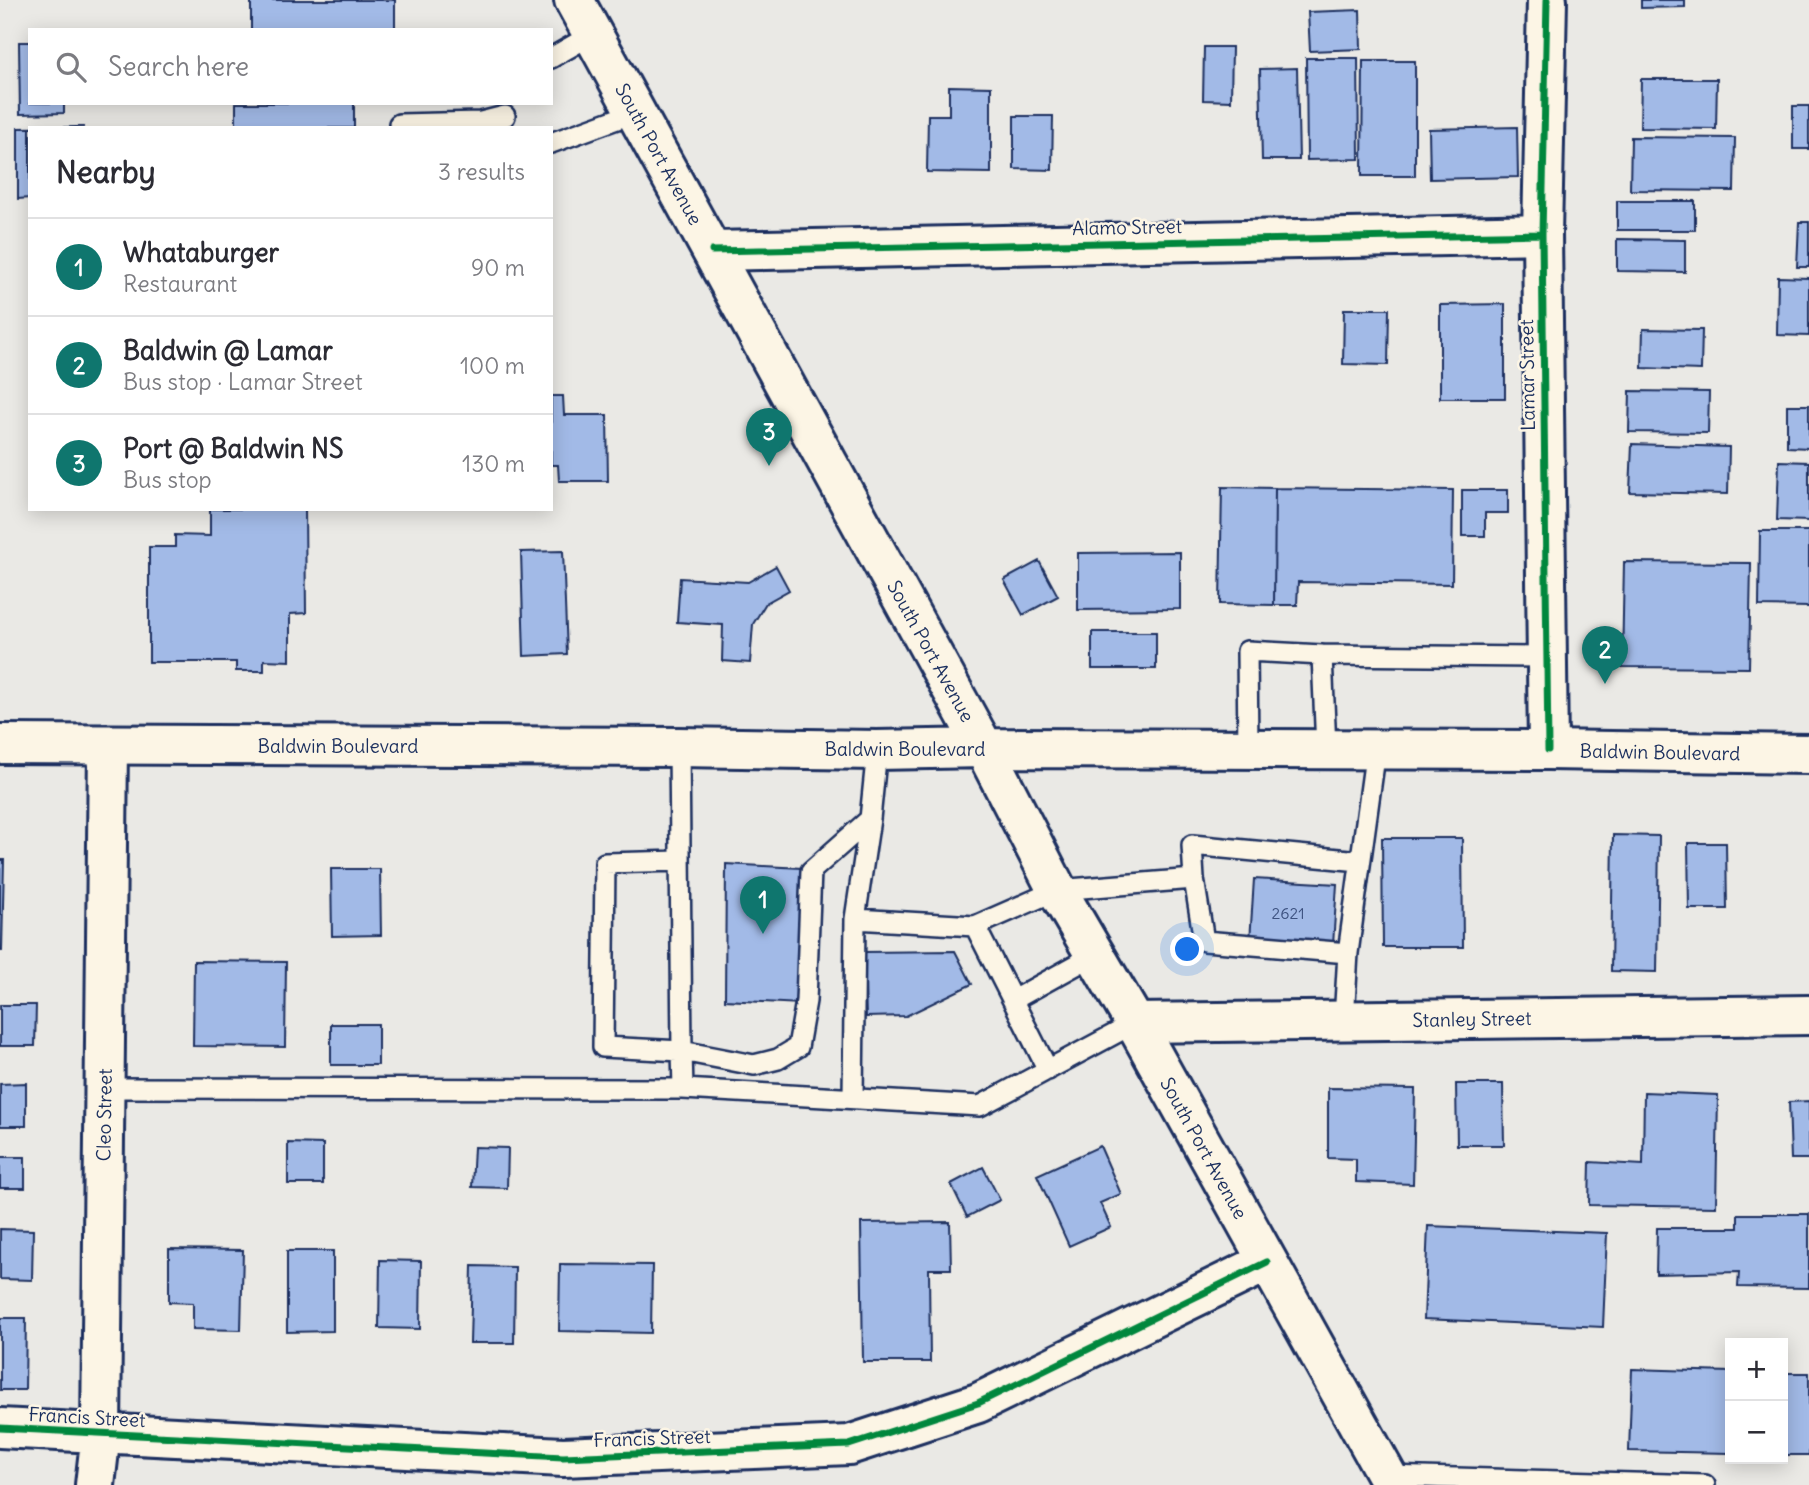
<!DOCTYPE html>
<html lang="en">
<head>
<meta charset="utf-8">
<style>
	:root { --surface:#fff; --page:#f2f2f3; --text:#2b2b33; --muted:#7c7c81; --line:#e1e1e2; --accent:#0f766e }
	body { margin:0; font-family:Delius,sans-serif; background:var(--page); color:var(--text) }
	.controls { position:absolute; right:21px; bottom:21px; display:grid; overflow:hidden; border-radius:0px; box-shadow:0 4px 18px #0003 }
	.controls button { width:63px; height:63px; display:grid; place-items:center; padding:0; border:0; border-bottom:2px solid var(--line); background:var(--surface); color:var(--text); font:35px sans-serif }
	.you { position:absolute; left:1188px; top:950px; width:24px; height:24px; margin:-18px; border:5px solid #fff; border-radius:50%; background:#1a73e8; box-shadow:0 0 0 10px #1a73e833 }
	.badge { display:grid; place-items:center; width:46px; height:46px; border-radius:50%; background:var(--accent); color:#fff; font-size:23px; font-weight:700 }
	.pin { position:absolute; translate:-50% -58px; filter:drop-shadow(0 2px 4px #0008) }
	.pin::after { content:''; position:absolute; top:37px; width:24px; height:21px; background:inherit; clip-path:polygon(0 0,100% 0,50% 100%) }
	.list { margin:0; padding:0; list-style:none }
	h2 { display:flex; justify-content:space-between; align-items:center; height:91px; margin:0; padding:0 28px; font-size:30px }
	h2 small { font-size:23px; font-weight:400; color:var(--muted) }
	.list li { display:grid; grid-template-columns:46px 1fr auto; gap:21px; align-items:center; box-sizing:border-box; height:98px; padding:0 28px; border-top:2px solid var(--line) }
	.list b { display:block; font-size:26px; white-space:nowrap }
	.list p { margin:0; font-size:23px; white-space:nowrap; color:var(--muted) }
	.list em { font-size:23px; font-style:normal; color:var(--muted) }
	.icon { flex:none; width:38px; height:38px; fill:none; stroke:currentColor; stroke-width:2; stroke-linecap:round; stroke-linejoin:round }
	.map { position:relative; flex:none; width:1809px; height:1485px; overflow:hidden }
	.search { position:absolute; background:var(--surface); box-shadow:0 4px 18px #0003; left:28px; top:28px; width:525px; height:77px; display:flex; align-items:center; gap:18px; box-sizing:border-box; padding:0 24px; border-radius:0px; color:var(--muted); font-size:26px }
	.panel { position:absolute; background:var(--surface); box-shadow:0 4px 18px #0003; left:28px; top:126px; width:525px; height:385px; border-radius:0px }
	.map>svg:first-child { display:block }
	.building { fill:#a2bae7; stroke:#1b2f5e; stroke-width:2 }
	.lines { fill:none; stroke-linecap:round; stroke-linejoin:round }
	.service-casing { stroke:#1b2f5e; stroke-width:24 }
	.minor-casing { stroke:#1b2f5e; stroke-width:44 }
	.secondary-casing { stroke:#1b2f5e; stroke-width:44 }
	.service { stroke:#fcf5e5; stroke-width:19 }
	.minor { stroke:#fcf5e5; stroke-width:38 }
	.secondary { stroke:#fcf5e5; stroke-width:38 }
	.cycleway-casing { stroke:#fcf5e5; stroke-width:11 }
	.cycleway { stroke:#00873e; stroke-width:7 }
	.labels { text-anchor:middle; stroke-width:5; stroke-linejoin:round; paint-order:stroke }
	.number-label { font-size:16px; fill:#3d5280 }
	.street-label { font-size:19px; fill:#1b2f5e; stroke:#fcf5e5 }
</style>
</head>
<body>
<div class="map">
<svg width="1809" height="1485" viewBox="0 0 1809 1485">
	<rect width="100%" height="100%" fill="#eae9e5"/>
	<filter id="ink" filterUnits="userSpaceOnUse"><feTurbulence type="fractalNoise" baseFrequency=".0143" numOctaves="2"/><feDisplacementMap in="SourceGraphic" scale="14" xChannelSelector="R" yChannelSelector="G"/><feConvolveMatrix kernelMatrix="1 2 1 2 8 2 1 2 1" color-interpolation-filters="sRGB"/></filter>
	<g filter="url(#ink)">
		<!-- building -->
		<path class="building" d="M251,0H395V30H251Z
			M1641,0H1685V7L1641,8Z
			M1360,10L1361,49L1310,51L1308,12Z
			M19,42H30V103H64V113L20,114Z
			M1204,47H1232L1231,101L1203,100Z
			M1306,58H1358L1359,159L1307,160Z
			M1363,61H1415V176H1362Z
			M1297,68L1299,160H1262L1260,69Z
			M1641,79H1717L1716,129L1640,128Z
			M949,86L991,87V173L927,172L928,115H949Z
			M236,103H354V128H236Z
			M1793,106H1809V149H1793Z
			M1014,116H1053L1052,170L1014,169Z
			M84,127L30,128V198L18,199V128Z
			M1517,127L1518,177L1430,179L1429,129Z
			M1631,137L1735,138L1734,191L1630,190Z
			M1617,201H1695V230H1617Z
			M1799,222H1809V267H1797Z
			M1617,239L1685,240V272L1617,271Z
			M1778,277L1809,278V336L1777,335Z
			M1505,304V398H1440V305Z
			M1344,309H1389L1388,365L1343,364Z
			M1643,329L1702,330L1701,370L1642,368Z
			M1630,391L1709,392L1708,433L1629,432Z
			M551,396H563L564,415H607L608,481H559L558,465H551Z
			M1787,405H1809V448L1787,447Z
			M1632,444L1729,447L1728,494L1630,492Z
			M1779,461L1809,462V521L1777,520Z
			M1222,487L1275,488L1274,605L1220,604Z
			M1275,488L1453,490L1452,584L1298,582L1297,605H1274Z
			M1462,490H1508V513H1485V536H1462Z
			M210,509H305L306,613L290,614V661L264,660V671H236V662H149V547H175V535L210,536Z
			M1760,531H1809V607L1759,606Z
			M563,551L567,654L524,656L521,552Z
			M1180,552V609L1078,610V553Z
			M1039,561L1058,596L1023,615L1004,580Z
			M1624,562L1751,563L1749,668L1622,667Z
			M776,566L789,590L766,603L753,624L750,663L722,661L723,625L677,622L680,578L748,582Z
			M1092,632H1156V669H1092Z
			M1613,835L1659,836L1657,972L1611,971Z
			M1382,838H1462L1463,947H1383Z
			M1688,843H1726L1727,909H1689Z
			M0,860H4L2,951H0Z
			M726,864L802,868L800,1004L725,1000Z
			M331,869H380L381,935L332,936Z
			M1254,879L1337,884L1333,945L1250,941Z
			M955,951L972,984L906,1016L866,1017L864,952Z
			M194,961L286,962L285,1047L193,1046Z
			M0,1005H36L35,1046H0Z
			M331,1024H378V1065H331Z
			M26,1083V1126H0V1084Z
			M1456,1084H1503L1504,1145H1457Z
			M1328,1088L1415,1089L1413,1184L1356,1182V1159L1328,1158Z
			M1644,1092L1718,1095L1716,1207L1589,1205L1590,1162L1643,1165Z
			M1809,1101V1159H1791L1789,1102Z
			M288,1143L323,1144V1184H288Z
			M1100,1146L1121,1194L1100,1203L1111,1227L1069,1246L1037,1175Z
			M474,1147L508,1148L507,1188L472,1187Z
			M0,1157H25V1188H0Z
			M983,1167L1000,1200L967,1217L951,1184Z
			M1738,1214H1809V1288L1738,1287L1739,1272L1656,1274L1657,1228H1738Z
			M950,1222L951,1269H929L930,1362H863L861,1223Z
			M1428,1226L1607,1233L1603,1327L1424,1319Z
			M0,1229L33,1230L32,1280L0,1279Z
			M169,1249L243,1250L241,1330L193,1329V1303L169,1302Z
			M287,1251H333V1331L287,1332Z
			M380,1260L421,1261L420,1329L379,1328Z
			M560,1264L652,1265L651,1333L559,1331Z
			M472,1266L515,1267L514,1343H470Z
			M0,1318H26L25,1390H0Z
			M1632,1369L1730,1372V1453L1629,1451Z
			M1783,1373H1809V1455H1783Z"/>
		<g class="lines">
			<defs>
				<path id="service" d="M551,58L593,34
					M399,124L481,122L505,116
					M551,143L636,112
					M679,747L682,1051L603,1047L605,863L680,861
					M1248,749L1247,651L1322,655
					M1326,749L1322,655L1546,657
					M870,819L855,919L975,926
					M1348,953L1204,941L1194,879L1192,845L1360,861
					M1013,1000L1096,954
					M1344,1020L1348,953L1376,749
					M1048,1070L975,926L1057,890L1194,879
					M104,1088L683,1089L980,1106L1135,1023
					M683,1089L682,1051L754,1065L778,1059L798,1047L806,1001L811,871L870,819L877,750
					M853,1098L855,919
					M1387,1476L1705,1485"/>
				<path id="minor" d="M1547,0L1542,234L1548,750
					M712,251L1542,234
					M1135,1023L1809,1015
					M0,1428L563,1457L849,1445L978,1403L1267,1262
					M95,1485L101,1433L108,745"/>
				<path id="secondary" d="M574,0L984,748L1057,890L1135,1023L1392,1485
					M0,744L679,747L877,750L984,748L1548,750L1809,754"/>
			</defs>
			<!-- service casing -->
			<use href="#service" class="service-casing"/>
			<!-- minor casing -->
			<use href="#minor" class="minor-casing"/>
			<!-- secondary casing -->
			<use href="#secondary" class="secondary-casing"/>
			<!-- service -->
			<use href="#service" class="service"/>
			<!-- minor -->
			<use href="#minor" class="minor"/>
			<!-- secondary -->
			<use href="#secondary" class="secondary"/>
			<defs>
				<path id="cycleway" d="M1547,0L1542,234L1548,750
					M712,251L1542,234
					M0,1428L563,1457L849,1445L978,1403L1267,1262"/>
			</defs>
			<!-- cycleway casing -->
			<use href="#cycleway" class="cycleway-casing"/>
			<!-- cycleway -->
			<use href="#cycleway" class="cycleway"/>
		</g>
	</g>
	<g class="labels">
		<!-- number labels -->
		<g class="number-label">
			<text x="1288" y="919">2621</text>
		</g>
		<!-- street labels -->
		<g class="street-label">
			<text transform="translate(659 154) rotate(61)" y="7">South Port Avenue</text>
			<text transform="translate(1127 227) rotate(-1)" y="7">Alamo Street</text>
			<text transform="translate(1527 375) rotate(-91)" y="7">Lamar Street</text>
			<text transform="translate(931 651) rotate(61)" y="7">South Port Avenue</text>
			<text x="338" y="753">Baldwin Boulevard</text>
			<text x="905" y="756">Baldwin Boulevard</text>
			<text transform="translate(1660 752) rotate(1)" y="7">Baldwin Boulevard</text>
			<text transform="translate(1472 1019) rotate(-1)" y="7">Stanley Street</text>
			<text transform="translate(104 1115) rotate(-89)" y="7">Cleo Street</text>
			<text transform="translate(1204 1148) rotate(61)" y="7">South Port Avenue</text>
			<text transform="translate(87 1417) rotate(3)" y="7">Francis Street</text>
			<text transform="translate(652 1438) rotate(-2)" y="7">Francis Street</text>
		</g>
	</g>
</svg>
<div class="controls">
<button>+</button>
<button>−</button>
</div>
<div class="you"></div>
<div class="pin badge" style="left:763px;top:934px">1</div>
<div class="pin badge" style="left:1605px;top:684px">2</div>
<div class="pin badge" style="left:769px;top:466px">3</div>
<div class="search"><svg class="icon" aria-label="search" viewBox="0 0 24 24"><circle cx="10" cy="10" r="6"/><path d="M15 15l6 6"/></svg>Search here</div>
<section class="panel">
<h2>Nearby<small>3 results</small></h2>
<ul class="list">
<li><span class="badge">1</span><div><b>Whataburger</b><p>Restaurant</p></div><em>90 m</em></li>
<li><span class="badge">2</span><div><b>Baldwin @ Lamar</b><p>Bus stop · Lamar Street</p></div><em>100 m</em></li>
<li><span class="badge">3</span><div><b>Port @ Baldwin NS</b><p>Bus stop</p></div><em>130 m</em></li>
</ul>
</section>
</div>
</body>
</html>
